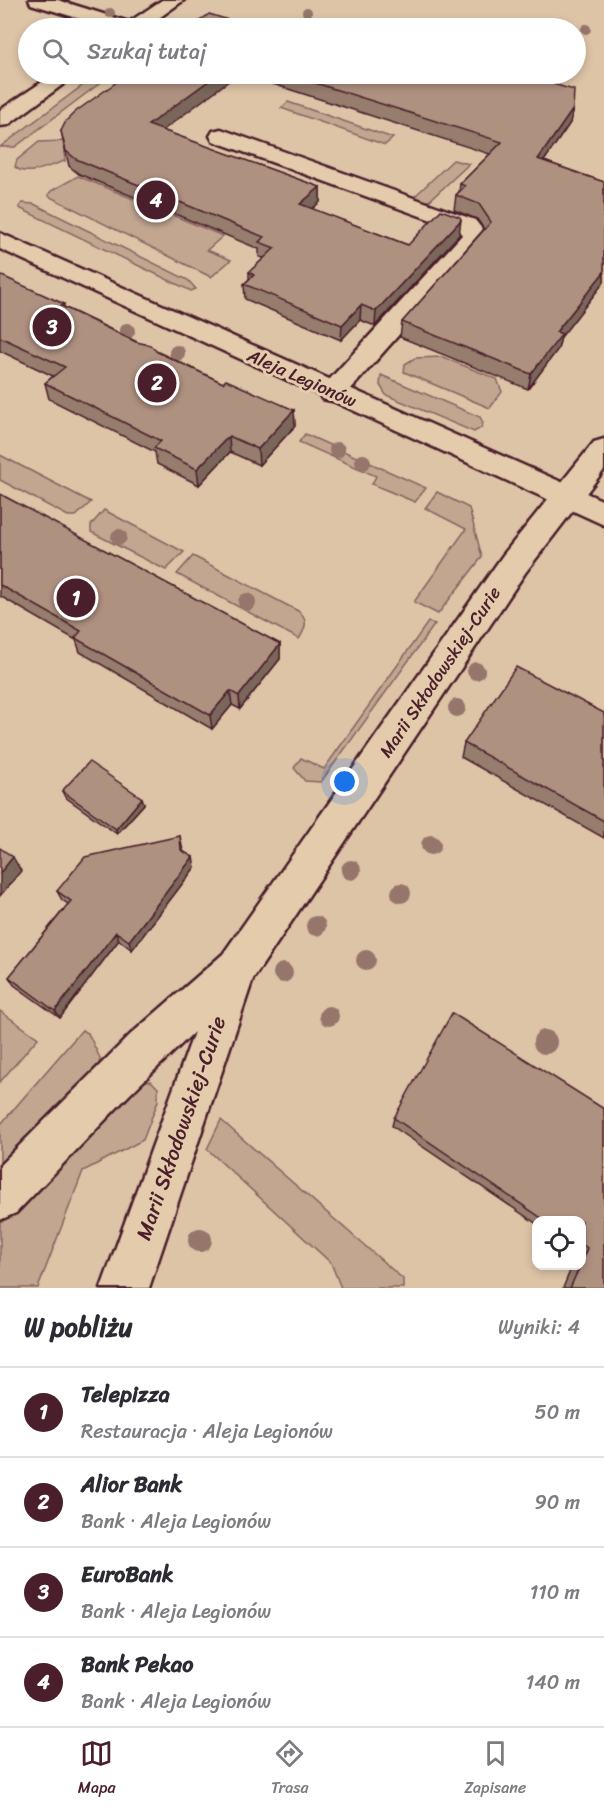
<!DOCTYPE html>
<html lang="pl">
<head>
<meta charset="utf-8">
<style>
	:root { --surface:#fff; --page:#f2f2f3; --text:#2b2b33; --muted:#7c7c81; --line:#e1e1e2; --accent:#4a1f2b }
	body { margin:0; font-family:Sriracha,sans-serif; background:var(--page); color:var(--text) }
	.controls { position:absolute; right:18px; bottom:18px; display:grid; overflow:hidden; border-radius:12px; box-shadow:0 3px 9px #0003 }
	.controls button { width:54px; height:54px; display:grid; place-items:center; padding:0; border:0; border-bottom:2px solid var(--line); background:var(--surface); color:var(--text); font:30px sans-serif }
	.you { position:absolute; left:345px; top:782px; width:21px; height:21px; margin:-15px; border:4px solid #fff; border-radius:50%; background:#1a73e8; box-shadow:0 0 0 9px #1a73e833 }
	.badge { display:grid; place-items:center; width:39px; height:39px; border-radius:50%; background:var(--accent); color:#fff; font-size:20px; font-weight:700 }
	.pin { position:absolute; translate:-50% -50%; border:3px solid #fff; box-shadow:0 2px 6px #0006 }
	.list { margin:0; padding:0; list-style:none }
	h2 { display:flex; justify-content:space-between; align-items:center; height:78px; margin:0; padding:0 24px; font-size:26px }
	h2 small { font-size:20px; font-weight:400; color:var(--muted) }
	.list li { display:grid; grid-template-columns:39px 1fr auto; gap:18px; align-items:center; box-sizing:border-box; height:90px; padding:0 24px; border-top:2px solid var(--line) }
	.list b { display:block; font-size:22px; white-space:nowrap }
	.list p { margin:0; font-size:20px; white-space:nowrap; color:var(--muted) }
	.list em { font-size:20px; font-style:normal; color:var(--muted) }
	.icon { flex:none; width:33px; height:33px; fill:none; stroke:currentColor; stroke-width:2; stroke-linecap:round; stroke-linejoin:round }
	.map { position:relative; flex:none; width:604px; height:1288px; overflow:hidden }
	.search { position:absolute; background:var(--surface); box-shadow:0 3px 9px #0003; left:18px; right:18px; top:18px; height:66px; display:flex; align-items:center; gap:15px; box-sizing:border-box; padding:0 21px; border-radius:33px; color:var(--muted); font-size:22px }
	.sheet { height:438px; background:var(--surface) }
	nav { display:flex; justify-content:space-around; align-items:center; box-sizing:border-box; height:84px; border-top:2px solid var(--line); background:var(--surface); font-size:16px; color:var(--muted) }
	nav a { display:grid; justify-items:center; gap:3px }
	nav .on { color:var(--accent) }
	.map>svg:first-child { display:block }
	.green { fill:#c2a690; stroke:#86625e; stroke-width:1.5 }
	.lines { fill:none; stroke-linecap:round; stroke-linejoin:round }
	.minor-casing { stroke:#4a1f2b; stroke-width:5 }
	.major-casing { stroke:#4a1f2b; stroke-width:5 }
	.minor { fill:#e3cbac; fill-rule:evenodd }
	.major { fill:#e3cbac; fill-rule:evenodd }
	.tree { fill:#96746b }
	.wall { fill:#967d6e; stroke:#4a1f2b; stroke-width:1.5 }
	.shaded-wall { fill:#7a665a; stroke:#4a1f2b; stroke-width:1.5 }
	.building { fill:#af9180; stroke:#4a1f2b; stroke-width:1.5 }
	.labels { text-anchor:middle; stroke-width:6; stroke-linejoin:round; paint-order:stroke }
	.street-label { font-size:18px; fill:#4a1f2b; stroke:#e3cbac }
	.near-street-label { font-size:21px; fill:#4a1f2b; stroke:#e3cbac }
</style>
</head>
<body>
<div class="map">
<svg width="604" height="1288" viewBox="0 0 604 1288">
	<rect width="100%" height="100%" fill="#ddc4a7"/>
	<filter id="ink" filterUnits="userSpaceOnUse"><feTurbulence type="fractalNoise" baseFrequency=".0167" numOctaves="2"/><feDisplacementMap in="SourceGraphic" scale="12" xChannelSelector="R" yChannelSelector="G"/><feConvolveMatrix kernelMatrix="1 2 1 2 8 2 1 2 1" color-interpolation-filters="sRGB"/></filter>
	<g filter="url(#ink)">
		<!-- green -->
		<path class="green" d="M98,74H112L15,147H0Z
			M288,102L393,138L385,145L281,108Z
			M63,141L65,161C50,165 27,178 15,167L17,160L39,142Z
			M453,160L469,164L429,201L424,202L399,194L400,192L414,197Z
			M78,176L223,236L207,250L231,260L211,277L50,197L48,195L51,191Z
			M22,203L34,204L188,280L196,289L191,291L21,209L19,207Z
			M442,357L497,379L502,392L490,408L404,372L405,364L415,358Z
			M381,375L480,417L483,423L481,428L474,432L386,395L380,385Z
			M305,434L426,488L415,502L372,484L376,476L299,442Z
			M0,455L91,502L76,516H68L0,480Z
			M437,492L469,508L482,557L438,614L414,602L466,529L425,508Z
			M104,510L184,552L166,570L91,532V525Z
			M193,556L298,611C309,620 306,628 299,639L177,574Z
			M428,622L435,624L321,782L305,781L294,768L301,758L324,769Z
			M0,1011L38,1038L0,1082Z
			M82,1030L88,1033L100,1058L97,1077L0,1173V1125Z
			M140,1081H151L158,1088V1101L143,1140L83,1171L38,1288H0V1222Z
			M221,1120L403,1279V1288H341L331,1263L207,1149Z"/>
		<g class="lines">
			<defs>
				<path id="minor" d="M29,0H58L129,22L162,0H184L145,28H110L31,4Z
					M54,74H77L8,125L0,126V110Z
					M221,129L475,220L487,235L342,399L332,401L322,399L318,392L462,235L459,230L213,141L210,136L213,131Z
					M604,439V470L525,573L253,979L149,1288H101L194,1032L130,1094L16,1213L0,1220V1165L130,1035L223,954L503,555L594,442Z"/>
				<path id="major" d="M0,233L604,501V525L0,249Z"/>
			</defs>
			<!-- minor casing -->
			<use href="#minor" class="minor-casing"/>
			<!-- major casing -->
			<use href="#major" class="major-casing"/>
			<!-- minor -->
			<use href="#minor" class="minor"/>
			<!-- major -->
			<use href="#major" class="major"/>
		</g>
		<!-- trees -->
		<g class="tree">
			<circle cx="307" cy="12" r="5"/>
			<circle cx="110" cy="13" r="5"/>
			<circle cx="586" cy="29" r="5"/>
			<circle cx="127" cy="331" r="8"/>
			<circle cx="177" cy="353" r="8"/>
			<circle cx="337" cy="450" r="8"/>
			<circle cx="363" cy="462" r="8"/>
			<circle cx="119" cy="537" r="8"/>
			<circle cx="247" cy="602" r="9"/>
			<circle cx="476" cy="671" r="9"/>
			<circle cx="457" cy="708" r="9"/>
			<circle cx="431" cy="845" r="10"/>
			<circle cx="351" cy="870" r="10"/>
			<circle cx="401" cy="893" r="10"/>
			<circle cx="316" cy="926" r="10"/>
			<circle cx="366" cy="960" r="10"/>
			<circle cx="283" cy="973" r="10"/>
			<circle cx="329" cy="1016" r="10"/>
			<circle cx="545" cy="1042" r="12"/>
			<circle cx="200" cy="1240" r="12"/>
		</g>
		<!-- wall -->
		<path class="wall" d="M242,74H401L570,123L544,161L604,182V282L561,337L558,349L528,389L400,337L402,322L484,229L477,219L454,210L456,195L459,192L460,184L490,154Z
			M162,130L320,187V202L312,209L408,245L459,235L375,326L360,320L341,340L245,299L244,284L249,279V272L264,258L259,257V249L79,174L69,166L61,131Z
			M0,277L64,304V307L223,383L294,410L295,426L259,465L230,452L199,485L157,464L155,452L49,399L45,383L53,376L0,351Z
			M0,494L280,644V659L240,709L232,705L212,729L80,652L76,640L0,596Z
			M604,713V838L461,757L464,743Z
			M62,791L142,798L144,804L117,834L65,797Z
			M180,836L183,851L195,867L132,950L119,940L60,1018L14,985L9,977L68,904L62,900L57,891Z
			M604,1109V1288H563L572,1266H582V1221H537V1224L392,1126L394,1118Z"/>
		<!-- shaded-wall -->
		<path class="shaded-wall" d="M218,74H238L150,140L148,125Z
			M573,109L570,123L535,174L538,159Z
			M320,187V202L300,219V204Z
			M461,220L459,235L375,326L376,311Z
			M604,272V282L561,337L558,349L528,389L531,374L556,332Z
			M361,305L360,320L341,340L342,325Z
			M294,410L295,426L259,465L258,449Z
			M229,436L230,452L199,485L197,469Z
			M280,644V659L240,709L239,696Z
			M230,691L232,705L212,729L210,715Z
			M142,798L144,804L117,834L116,829Z
			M13,857L21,871L0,896V873Z
			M193,857L195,867L132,950L129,941Z
			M116,932L119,940L60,1018L55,1011Z"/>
		<!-- building -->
		<path class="building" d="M209,14L255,28H190Z
			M128,74H218L148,125L320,187L300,204L408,245L441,210L460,217L461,220L376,311L361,305L342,325L244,284L254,275L249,272L275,248L259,242L264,237L76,159L66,151L61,131L66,121L75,112Z
			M287,74H401L418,79L423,74H518L574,90L573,109L538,159L604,182V272L556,332L562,334L531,374L402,322L491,222L479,204L456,195L465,186L460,184L502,142Z
			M2,276L64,304L61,306L136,342L150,345L157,352L223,383L226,380L294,410L258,449L229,436L197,469L154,448L161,441L45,383L65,367L0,337V277Z
			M0,494L280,644L239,696L230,691L210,715L75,638L81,631L0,585Z
			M516,667L604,713V821L464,743Z
			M89,762L142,798L116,829L62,791Z
			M180,836L181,850L193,857L129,941L116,932L55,1011L9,977L71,901L57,891L85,857Z
			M0,848L13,857L0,873Z
			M452,1013L604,1109V1288H570L580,1266H582V1262L587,1248L582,1244V1221H546L394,1118Z"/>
	</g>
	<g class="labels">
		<!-- street labels -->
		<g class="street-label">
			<text transform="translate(302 378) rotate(24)" y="6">Aleja Legionów</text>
			<text transform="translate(440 672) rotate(-56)" y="6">Marii Skłodowskiej-Curie</text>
		</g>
		<!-- near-street labels -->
		<g class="near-street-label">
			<text transform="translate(181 1128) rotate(-71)" y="7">Marii Skłodowskiej-Curie</text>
		</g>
	</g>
</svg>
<div class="controls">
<button><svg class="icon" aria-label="locate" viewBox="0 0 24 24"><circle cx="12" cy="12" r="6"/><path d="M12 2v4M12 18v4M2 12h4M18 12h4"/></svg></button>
</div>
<div class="you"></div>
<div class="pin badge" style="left:76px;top:598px">1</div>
<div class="pin badge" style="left:157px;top:383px">2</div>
<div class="pin badge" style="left:52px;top:327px">3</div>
<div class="pin badge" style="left:156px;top:200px">4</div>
<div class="search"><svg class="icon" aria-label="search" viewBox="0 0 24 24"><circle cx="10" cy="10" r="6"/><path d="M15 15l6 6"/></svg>Szukaj tutaj</div>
</div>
<section class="sheet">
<h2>W pobliżu<small>Wyniki: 4</small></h2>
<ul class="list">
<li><span class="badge">1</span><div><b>Telepizza</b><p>Restauracja · Aleja Legionów</p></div><em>50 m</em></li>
<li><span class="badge">2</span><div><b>Alior Bank</b><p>Bank · Aleja Legionów</p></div><em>90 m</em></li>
<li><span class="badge">3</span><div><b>EuroBank</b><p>Bank · Aleja Legionów</p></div><em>110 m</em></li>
<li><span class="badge">4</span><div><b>Bank Pekao</b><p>Bank · Aleja Legionów</p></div><em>140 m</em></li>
</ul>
</section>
<nav>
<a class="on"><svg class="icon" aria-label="map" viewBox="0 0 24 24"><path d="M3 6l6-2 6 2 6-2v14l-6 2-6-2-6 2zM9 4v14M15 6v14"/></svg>Mapa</a>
<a><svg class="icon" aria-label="directions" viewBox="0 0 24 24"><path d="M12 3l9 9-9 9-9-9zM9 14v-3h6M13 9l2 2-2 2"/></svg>Trasa</a>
<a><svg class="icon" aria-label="saved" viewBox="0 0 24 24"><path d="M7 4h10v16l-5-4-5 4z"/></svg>Zapisane</a>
</nav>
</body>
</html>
